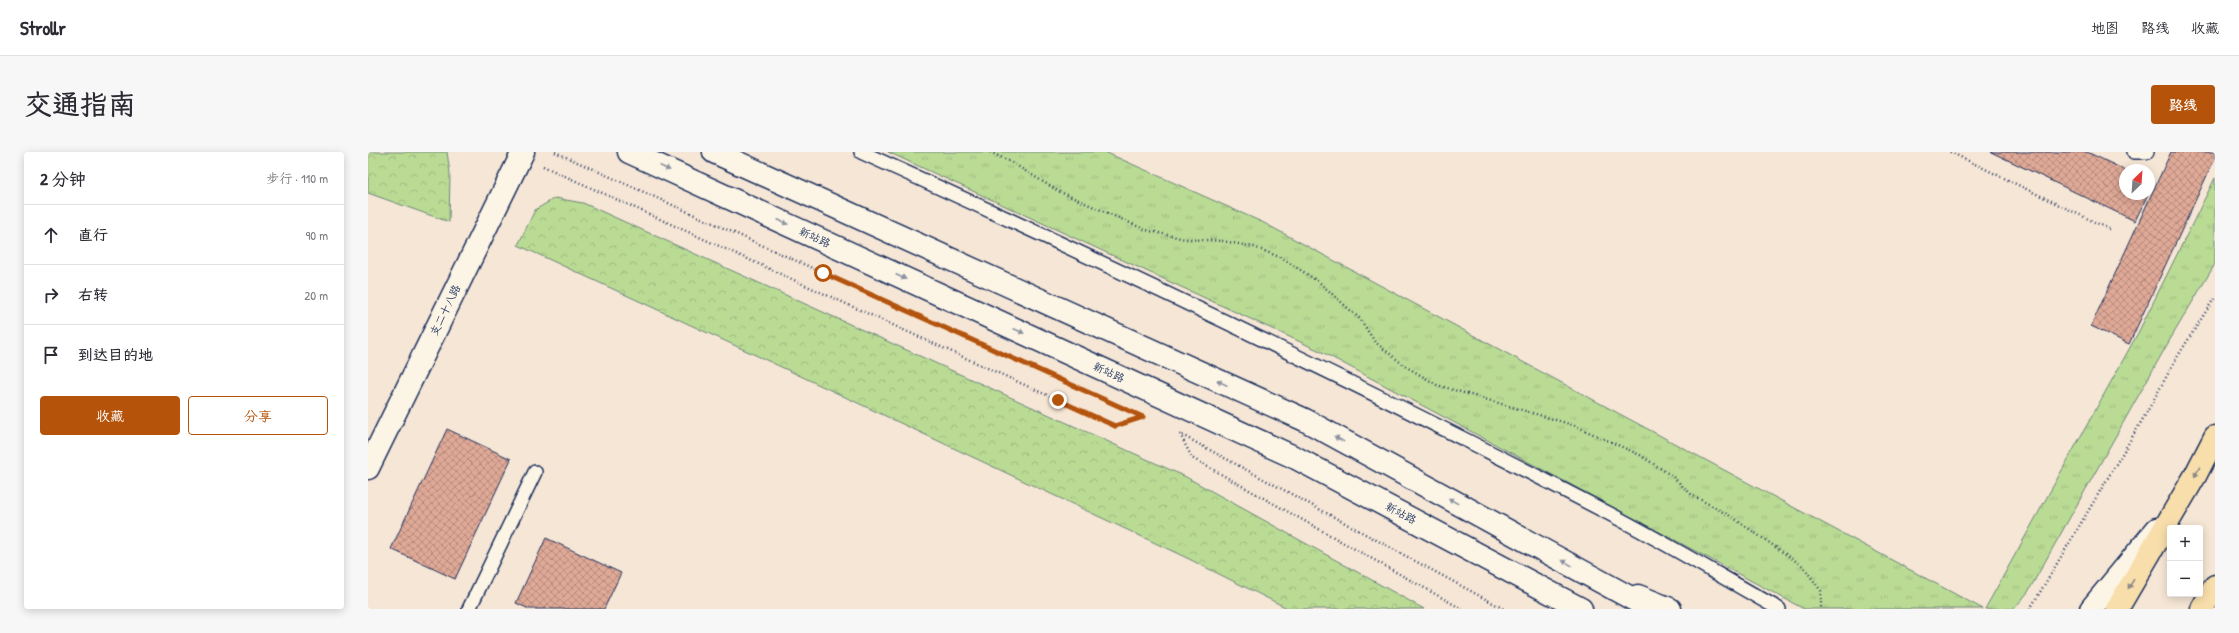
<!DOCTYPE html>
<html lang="zh">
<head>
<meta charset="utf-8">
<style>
	:root { --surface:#fff; --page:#f7f7f7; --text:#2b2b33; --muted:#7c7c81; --line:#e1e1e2; --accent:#b45309 }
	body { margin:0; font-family:"Patrick Hand","LXGW WenKai TC",sans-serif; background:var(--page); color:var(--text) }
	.controls { position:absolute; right:12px; bottom:12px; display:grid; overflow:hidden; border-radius:4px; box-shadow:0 2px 10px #0003 }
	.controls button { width:36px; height:36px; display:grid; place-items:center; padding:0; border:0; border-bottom:1px solid var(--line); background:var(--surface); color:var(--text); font:20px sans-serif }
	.compass { position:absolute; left:1751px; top:12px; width:36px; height:36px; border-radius:50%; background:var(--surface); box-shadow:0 2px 10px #0003; rotate:25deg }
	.stop { position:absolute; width:12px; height:12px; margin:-9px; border:3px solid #b45309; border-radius:50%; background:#fff }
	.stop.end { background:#b45309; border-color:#fff; box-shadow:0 1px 4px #0008 }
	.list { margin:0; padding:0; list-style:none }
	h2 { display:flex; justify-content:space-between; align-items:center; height:52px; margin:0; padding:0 16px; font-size:17px }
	h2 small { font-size:13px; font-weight:400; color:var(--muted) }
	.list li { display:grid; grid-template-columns:26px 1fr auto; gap:12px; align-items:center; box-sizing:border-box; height:60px; padding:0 16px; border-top:1px solid var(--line) }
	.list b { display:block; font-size:15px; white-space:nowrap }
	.list em { font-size:13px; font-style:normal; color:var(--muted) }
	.actions { display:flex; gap:8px; padding:12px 16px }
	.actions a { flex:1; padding:9px 0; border:1px solid var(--accent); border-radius:4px; text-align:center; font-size:14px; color:var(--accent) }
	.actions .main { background:var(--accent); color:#fff }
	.icon { flex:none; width:22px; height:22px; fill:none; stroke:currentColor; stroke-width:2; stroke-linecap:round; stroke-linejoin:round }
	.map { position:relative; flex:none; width:1847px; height:457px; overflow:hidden; border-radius:4px }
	header { display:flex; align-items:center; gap:24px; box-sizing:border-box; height:56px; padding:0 20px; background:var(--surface); border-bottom:1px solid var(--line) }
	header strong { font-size:19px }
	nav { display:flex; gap:22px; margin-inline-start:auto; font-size:14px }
	.intro { display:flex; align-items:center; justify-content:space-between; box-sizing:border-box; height:96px; padding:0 24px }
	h1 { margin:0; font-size:28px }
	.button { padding:10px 18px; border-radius:4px; background:var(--accent); color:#fff; font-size:14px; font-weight:700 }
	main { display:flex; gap:24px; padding:0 24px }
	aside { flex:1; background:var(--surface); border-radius:4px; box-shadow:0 2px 10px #0003 }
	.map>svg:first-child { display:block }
	.grass { fill:url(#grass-tufts); stroke:#6a8579 }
	.forest { fill:url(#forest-crowns); stroke:#6a8579 }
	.building { fill:url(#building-cross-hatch); stroke:#1b2f5e }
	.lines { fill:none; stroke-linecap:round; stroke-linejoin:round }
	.lane-casing { stroke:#1b2f5e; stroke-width:16 }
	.secondary-casing { stroke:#1b2f5e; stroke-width:25 }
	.highway-casing { stroke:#1b2f5e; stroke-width:25 }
	.path { stroke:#1b2f5e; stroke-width:2.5; stroke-dasharray:1 3; stroke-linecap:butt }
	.lane { stroke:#fcf5e5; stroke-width:13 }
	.secondary { stroke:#fcf5e5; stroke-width:22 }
	.highway { stroke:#f8deab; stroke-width:22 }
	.oneway { fill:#8c92a2 }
	.oneway2 { fill:#8a8684 }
	.route { stroke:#b45309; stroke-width:5 }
	.labels { text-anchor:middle; stroke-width:3; stroke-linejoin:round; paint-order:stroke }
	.street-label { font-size:11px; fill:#1b2f5e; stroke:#fcf5e5 }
</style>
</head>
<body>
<header>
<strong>Strollr</strong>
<nav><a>地图</a><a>路线</a><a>收藏</a></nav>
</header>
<div class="intro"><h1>交通指南</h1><a class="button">路线</a></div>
<main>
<aside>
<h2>2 分钟<small>步行 · 110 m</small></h2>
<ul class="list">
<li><svg class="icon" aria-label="ahead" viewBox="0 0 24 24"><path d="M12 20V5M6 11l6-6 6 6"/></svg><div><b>直行</b></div><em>90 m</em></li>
<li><svg class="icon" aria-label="right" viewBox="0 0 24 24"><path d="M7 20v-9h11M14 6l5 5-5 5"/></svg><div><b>右转</b></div><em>20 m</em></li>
<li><svg class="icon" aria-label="arrive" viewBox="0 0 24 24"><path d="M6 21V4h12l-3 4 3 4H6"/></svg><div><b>到达目的地</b></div></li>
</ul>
<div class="actions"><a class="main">收藏</a><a>分享</a></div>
</aside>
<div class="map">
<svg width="1847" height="457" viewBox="0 0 1847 457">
	<defs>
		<pattern id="grass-tufts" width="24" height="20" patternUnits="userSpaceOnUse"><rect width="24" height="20" fill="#badb94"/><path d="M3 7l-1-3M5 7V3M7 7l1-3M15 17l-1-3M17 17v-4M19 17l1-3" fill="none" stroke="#9fbc82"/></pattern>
		<pattern id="forest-crowns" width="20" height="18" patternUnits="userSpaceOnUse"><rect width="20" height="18" fill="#badb94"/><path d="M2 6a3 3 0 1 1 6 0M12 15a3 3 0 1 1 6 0" fill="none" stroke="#9fbc82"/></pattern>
		<pattern id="building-cross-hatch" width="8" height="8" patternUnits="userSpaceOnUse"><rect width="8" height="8" fill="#e0a996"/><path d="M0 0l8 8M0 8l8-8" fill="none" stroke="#b58a7e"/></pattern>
	</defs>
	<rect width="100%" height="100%" fill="#f6e6d5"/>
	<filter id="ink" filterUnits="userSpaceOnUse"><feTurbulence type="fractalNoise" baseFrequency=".025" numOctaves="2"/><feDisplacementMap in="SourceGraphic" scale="8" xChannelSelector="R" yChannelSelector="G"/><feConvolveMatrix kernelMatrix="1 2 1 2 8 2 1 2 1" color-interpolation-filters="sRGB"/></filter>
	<g filter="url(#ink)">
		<!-- grass -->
		<path class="grass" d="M520,0H737L896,71L1615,457H1436L952,199Z
			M1847,26V112L1800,191L1660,440L1646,457H1617L1770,181Z"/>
		<!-- forest -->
		<path class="forest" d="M0,0H79L82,21L81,70L0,41Z
			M187,46L215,51L818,325L1056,457H921L819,406L424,220L150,93L167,58Z"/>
		<!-- building -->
		<path class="building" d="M1623,0H1719L1757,18V42H1780L1767,69Z
			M1803,0H1847V6L1761,192L1723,174Z
			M79,277L143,307L87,427L23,397Z
			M178,386L253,421L236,457H161L148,451Z"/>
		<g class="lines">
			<defs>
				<path id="lane" d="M493,0C745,114 995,233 1240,361C1298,391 1354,425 1411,457
					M1766,0H1779
					M101,457L167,320"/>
				<path id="secondary" d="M261,0L928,306L1213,457
					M346,0L937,268L1283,457
					M0,316L155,0
					M1270,444L1302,457
					M1723,457L1789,377"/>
				<path id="highway" d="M1749,457L1827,324L1847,285
					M1834,457L1847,434"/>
			</defs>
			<!-- lane casing -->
			<use href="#lane" class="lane-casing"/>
			<!-- secondary casing -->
			<use href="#secondary" class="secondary-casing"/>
			<!-- highway casing -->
			<use href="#highway" class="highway-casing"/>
			<!-- path -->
			<path class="path" d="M187,0L759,258
				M622,0L643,10L690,39L778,78L817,87L855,89L886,95L914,106L951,130L992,167L1007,190L1037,214L1069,233L1205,273L1272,303L1304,324L1324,343L1364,365L1435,414L1453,439V457
				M1582,0L1743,78
				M175,14L747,274L775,265
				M812,282L824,306L1094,457
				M814,283L1136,457
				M1662,457L1779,260L1808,207L1847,145"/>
			<!-- lane -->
			<use href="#lane" class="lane"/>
			<!-- secondary -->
			<use href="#secondary" class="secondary"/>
			<!-- highway -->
			<use href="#highway" class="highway"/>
		</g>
		<!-- one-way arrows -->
		<defs><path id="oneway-solid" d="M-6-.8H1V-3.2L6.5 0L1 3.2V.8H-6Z"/></defs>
		<g class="oneway">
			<use href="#oneway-solid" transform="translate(297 16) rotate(25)"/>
			<use href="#oneway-solid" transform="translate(415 70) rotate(25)"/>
			<use href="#oneway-solid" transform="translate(533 125) rotate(25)"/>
			<use href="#oneway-solid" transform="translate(651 179) rotate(25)"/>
			<use href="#oneway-solid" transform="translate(854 231) rotate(-156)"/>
			<use href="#oneway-solid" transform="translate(971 287) rotate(-151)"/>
			<use href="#oneway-solid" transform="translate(1085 349) rotate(-151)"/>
			<use href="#oneway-solid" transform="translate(1199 411) rotate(-151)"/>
		</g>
		<g class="oneway2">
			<use href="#oneway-solid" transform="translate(1829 320) rotate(118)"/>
			<use href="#oneway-solid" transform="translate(1763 432) rotate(121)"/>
		</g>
	</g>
	<g class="lines" filter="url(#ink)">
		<!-- route -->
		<path class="route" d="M455,121L775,265L747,274L690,248"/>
	</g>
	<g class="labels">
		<!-- street labels -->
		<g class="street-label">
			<text transform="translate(447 85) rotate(25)" y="4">新站路</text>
			<text transform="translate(77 158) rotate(-64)" y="4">支二十八路</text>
			<text transform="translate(741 220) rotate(25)" y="4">新站路</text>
			<text transform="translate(1033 361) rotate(28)" y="4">新站路</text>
		</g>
	</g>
</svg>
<div class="controls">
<button>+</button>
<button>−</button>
</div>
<svg class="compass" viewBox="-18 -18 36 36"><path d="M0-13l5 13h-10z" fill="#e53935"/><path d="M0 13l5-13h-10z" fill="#7c7c81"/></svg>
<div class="stop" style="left:455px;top:121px"></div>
<div class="stop end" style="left:690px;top:248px"></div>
</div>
</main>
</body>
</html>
